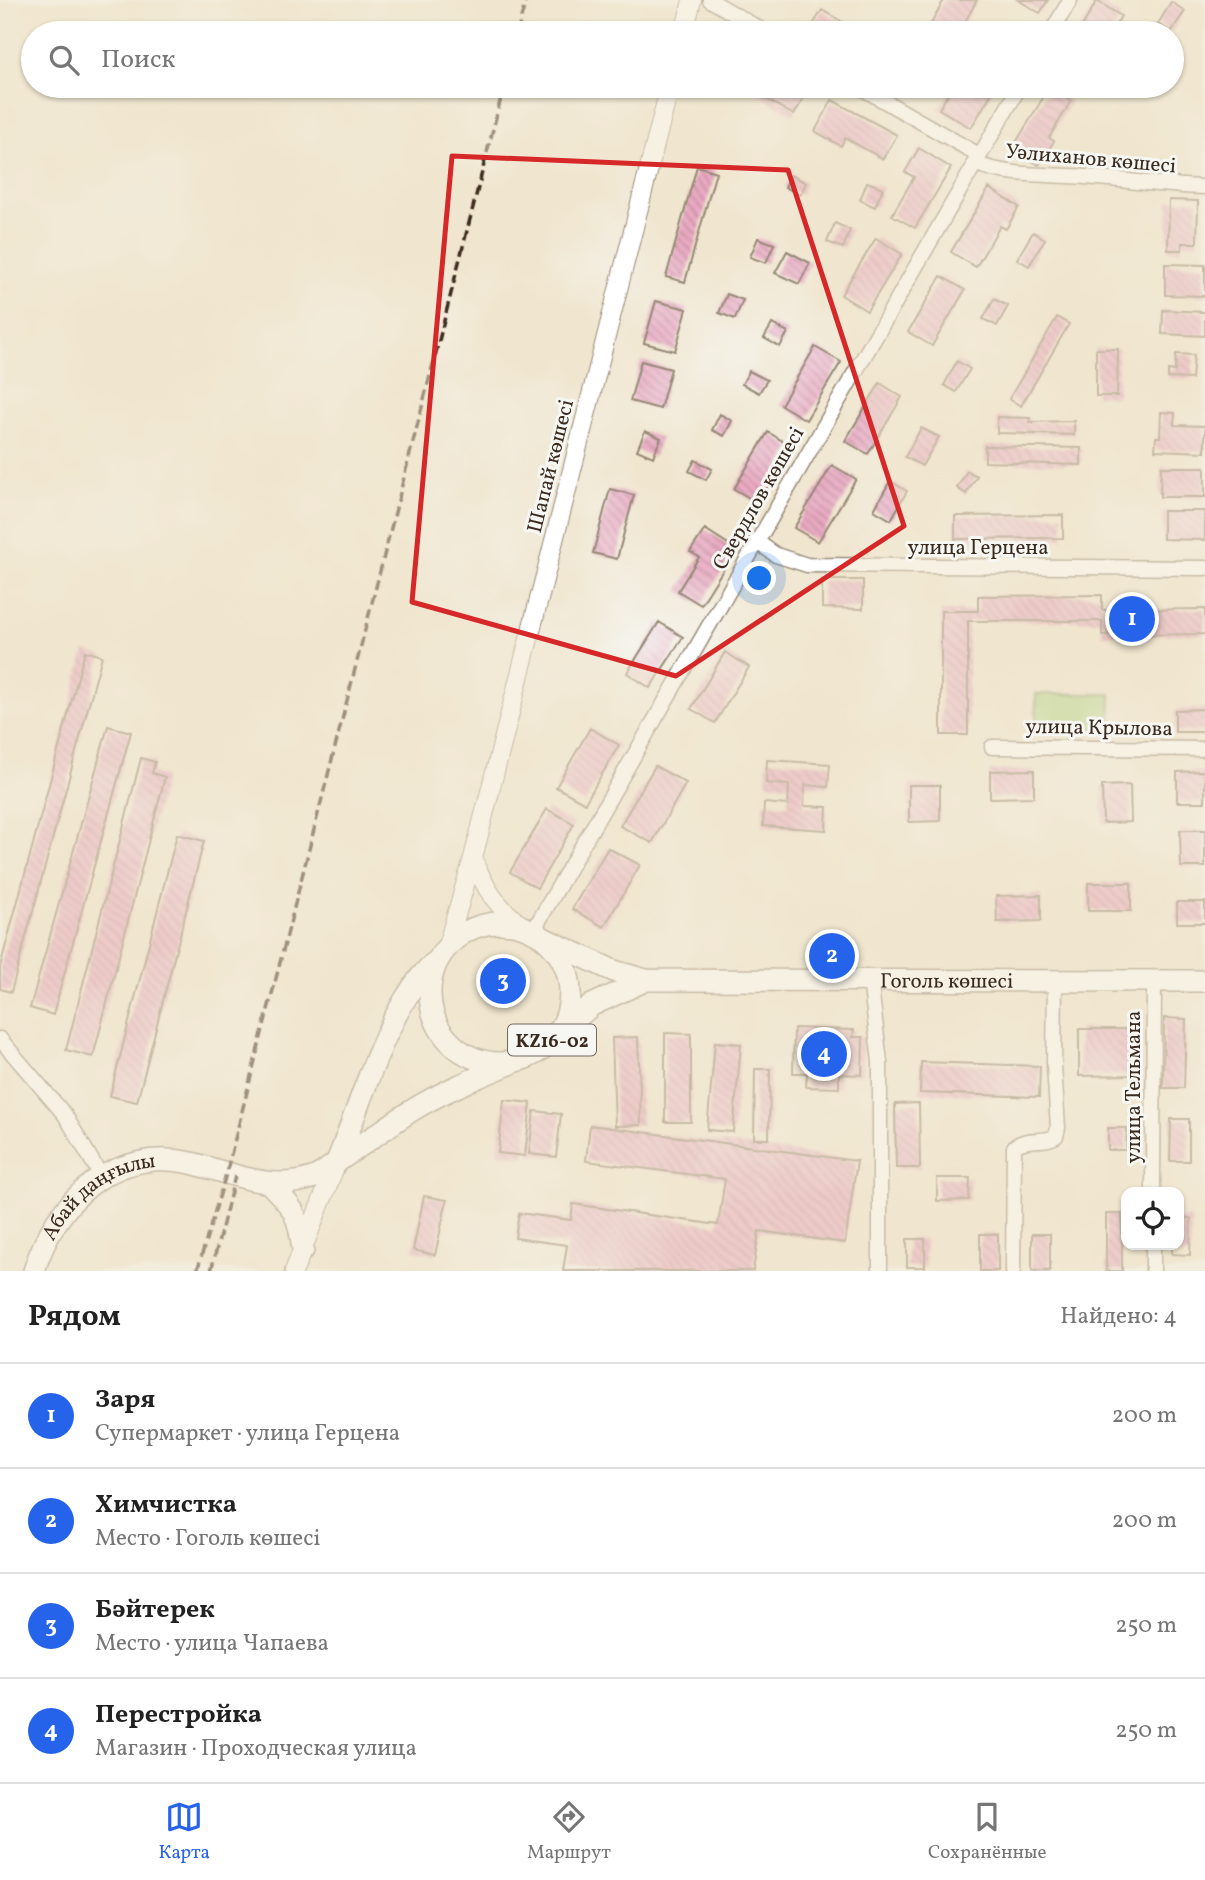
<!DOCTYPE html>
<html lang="ru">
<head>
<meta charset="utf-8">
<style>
	:root { --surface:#fff; --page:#f2f2f2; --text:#222; --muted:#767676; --line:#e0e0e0; --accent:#2563eb }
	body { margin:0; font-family:Vollkorn,serif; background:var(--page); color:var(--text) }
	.controls { position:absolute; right:21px; bottom:21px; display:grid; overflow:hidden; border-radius:14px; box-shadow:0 2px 5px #0004 }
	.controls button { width:63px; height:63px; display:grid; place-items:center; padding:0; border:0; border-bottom:2px solid var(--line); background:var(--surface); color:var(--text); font:35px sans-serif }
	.you { position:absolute; left:760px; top:579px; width:24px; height:24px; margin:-18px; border:5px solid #fff; border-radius:50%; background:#1a73e8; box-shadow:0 0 0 10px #1a73e833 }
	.badge { display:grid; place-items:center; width:46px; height:46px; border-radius:50%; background:var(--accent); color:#fff; font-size:23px; font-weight:700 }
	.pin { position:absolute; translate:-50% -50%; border:4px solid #fff; box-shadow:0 2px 7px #0006 }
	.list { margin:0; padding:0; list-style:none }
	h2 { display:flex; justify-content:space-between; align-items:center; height:91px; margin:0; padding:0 28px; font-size:30px }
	h2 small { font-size:23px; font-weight:400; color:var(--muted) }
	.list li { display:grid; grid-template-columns:46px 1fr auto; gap:21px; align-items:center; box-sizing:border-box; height:105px; padding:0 28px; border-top:2px solid var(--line) }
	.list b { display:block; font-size:26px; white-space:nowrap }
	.list p { margin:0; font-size:23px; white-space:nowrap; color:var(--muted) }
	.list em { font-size:23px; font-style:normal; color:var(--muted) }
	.icon { flex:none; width:38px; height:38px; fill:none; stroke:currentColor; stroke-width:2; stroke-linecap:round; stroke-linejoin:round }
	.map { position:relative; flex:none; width:1205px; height:1271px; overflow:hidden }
	.search { position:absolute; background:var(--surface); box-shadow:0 2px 5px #0004; left:21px; right:21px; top:21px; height:77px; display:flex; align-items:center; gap:18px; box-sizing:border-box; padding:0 24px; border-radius:38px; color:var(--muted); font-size:26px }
	.sheet { height:511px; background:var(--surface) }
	nav { display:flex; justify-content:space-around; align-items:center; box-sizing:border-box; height:98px; border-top:2px solid var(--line); background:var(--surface); font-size:19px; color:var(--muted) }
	nav a { display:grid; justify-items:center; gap:4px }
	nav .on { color:var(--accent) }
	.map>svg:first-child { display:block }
	.garden { fill:#aad27d; stroke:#727e4e; stroke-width:2 }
	.building { fill:url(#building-back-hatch) }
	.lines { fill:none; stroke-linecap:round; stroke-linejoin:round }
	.minor-casing { stroke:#968876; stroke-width:17 }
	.tertiary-casing { stroke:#968876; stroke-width:20 }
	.primary-casing { stroke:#968876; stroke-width:24 }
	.minor { stroke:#fff; stroke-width:14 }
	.tertiary { stroke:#fff; stroke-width:18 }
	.primary { stroke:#fff; stroke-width:21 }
	.rail { stroke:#3b2a1e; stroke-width:3.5; stroke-dasharray:10 5; stroke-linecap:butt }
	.marked { fill:none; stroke:#d62828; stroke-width:5; stroke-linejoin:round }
	.labels { text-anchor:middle; stroke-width:6; stroke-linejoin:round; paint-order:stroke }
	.shield { fill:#f6f6f2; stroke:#73675e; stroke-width:2 }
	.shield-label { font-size:19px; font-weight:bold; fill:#3b2a1e }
	.street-label { font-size:21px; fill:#3b2a1e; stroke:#f6f6f2 }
</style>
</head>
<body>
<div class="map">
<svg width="1205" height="1271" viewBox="0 0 1205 1271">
	<defs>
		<pattern id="building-back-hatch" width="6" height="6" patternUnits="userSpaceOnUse" patternTransform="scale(1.75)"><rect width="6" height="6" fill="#eaaac3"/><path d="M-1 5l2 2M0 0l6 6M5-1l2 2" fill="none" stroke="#bf8b9e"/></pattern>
	</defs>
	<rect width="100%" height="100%" fill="#f6f6f2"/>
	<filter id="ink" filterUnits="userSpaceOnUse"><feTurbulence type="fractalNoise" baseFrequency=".0143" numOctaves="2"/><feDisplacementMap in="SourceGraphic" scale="14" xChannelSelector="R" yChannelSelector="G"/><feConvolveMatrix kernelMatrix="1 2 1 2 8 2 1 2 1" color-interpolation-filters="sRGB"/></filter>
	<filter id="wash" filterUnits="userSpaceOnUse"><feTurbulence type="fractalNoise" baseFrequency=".00686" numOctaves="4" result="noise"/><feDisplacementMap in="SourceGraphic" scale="28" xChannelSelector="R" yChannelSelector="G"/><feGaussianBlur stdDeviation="1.57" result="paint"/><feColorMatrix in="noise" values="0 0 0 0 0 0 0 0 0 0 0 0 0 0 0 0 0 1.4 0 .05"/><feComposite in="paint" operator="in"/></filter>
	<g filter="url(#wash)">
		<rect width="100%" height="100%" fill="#f0e5ce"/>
		<!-- garden -->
		<path class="garden" d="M1036,694H1111V730L1036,731Z"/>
		<g id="blocks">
			<!-- building -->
			<path class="building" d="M944,0H977L959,33L927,31Z
				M1018,0H1048L1040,13Z
				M1097,1L1121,16L1111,33H1078Z
				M1171,2L1185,11L1171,32L1158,24Z
				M822,10L862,33H819L811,28Z
				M762,86H808L810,87L794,115L757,94Z
				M953,86L963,91L966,86H996L971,128L939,109Z
				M1049,88L1071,101L1049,138L1054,141L1039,165L1012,149Z
				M832,100L897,135L883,159L845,138L841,146L815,131Z
				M919,148L951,168L915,228L892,215L914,177L905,172Z
				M697,166L716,172L685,282L666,277Z
				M791,175L806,183L800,195L785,187Z
				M867,182L883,188L875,207L860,200Z
				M989,188L1019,207L1006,229L1000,226L976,267L951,252Z
				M1169,200L1198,201L1197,243H1182V250H1168Z
				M835,223L850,230L843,248L827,242Z
				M1033,232L1045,239L1029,266L1017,259Z
				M758,238L774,244L766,263L750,257Z
				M876,238L902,254L867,311L841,295Z
				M787,251L810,263L799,284L775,273Z
				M1165,264L1205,265V296L1165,295Z
				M941,276L965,290L932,346L908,332Z
				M727,294L743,300L735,319L719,313Z
				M994,299L1008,306L997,326L983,319Z
				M656,301L687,309L675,351L644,343Z
				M1163,310L1205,312V336L1162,334Z
				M1057,317L1069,324L1021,406L1009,399Z
				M772,324L788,332L780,347L764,338Z
				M815,347L841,362L806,420L781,405Z
				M1096,349H1118L1117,396H1096Z
				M1176,354L1194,355L1192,379L1168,378V370L1175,371Z
				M641,361L671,369L660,409L630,401Z
				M957,361L970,369L956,392L944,385Z
				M749,371L767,380L759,393L742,384Z
				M880,383L902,397L868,454L845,441Z
				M1161,412L1175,413L1174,425L1205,426V452L1155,450L1156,437H1160Z
				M720,414L732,421L724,436L712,430Z
				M997,417L1030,418L1029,422L1074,421V435L997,433Z
				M921,428L939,437L922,466L905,457Z
				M645,431L661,438L653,457L637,450Z
				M768,432L792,447L758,503L734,489Z
				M985,446L1081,448V465L985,462Z
				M695,460L712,469L706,480L689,471Z
				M832,465L856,479L818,542L794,528Z
				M1161,467H1205V497H1160Z
				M967,471L977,476L966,494L957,488Z
				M890,481L907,491L891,520L874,510Z
				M610,489L634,495L617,559L593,553Z
				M1163,511H1205V540L1163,539Z
				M1063,515V538L955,539V516Z
				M705,529L736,549L701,605L678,591L699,557L690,552Z
				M822,580H863V609L822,608Z
				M1102,595V610L1205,609V634L1102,635V621H968V735H941V611H978V596Z
				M659,622L683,637L650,688L627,673Z
				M85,651L102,656L11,992L0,989V967Z
				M725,652L749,667L715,723L691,709Z
				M1205,709V732H1175V710Z
				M108,726L131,732L53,1015L30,1008Z
				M590,728L619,745L585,803L556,787Z
				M141,758L155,762L152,773L165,777L93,1057L66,1050Z
				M767,760L830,764L828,787L805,785L804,806L827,807L826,830L763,826L764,803L788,805L789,785L766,783Z
				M655,766L686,783L652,843L620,826Z
				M1034,770V797L990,798V771Z
				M1205,771V802H1177V772Z
				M909,785H940V821L909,822Z
				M1130,785L1131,822L1103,823L1102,786Z
				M547,809L574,824L537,888L510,872Z
				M1180,830H1205V867H1181Z
				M177,834L204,841L137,1102L110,1096Z
				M608,848L640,865L604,927L572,909Z
				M1088,883H1131V911H1088Z
				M1041,895V921L997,922L996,896Z
				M1177,902H1205V923H1177Z
				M1164,1018L1186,1019L1184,1088H1163Z
				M794,1028L854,1030L853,1037H863L862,1075L839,1074V1088L806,1087L807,1073H793Z
				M1079,1029H1131V1075L1079,1076Z
				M665,1033L691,1034V1122H665Z
				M638,1037L641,1125L615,1126L612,1038Z
				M715,1042L741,1044L733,1132L707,1130Z
				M921,1062L1040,1066L1039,1097L920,1093Z
				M755,1069H770L769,1139H754Z
				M504,1100L531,1103L525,1156L498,1153Z
				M919,1103L920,1168H896L895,1104Z
				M534,1111L561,1114L556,1157L529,1154Z
				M1171,1119H1189V1161H1170Z
				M590,1125L857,1161L845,1243L759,1231L753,1271H563L567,1245L515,1238L519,1213L571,1220L573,1204L718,1225L725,1179L586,1161Z
				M1108,1128H1127L1126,1150H1108Z
				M937,1178H970L969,1200L937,1201Z
				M424,1196L447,1200L435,1255L413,1250Z
				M1106,1214H1122V1271H1106Z
				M1179,1218H1191L1190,1255L1172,1254V1245H1179Z
				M980,1234H998V1271H980Z
				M1032,1234H1050V1271H1032Z
				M907,1239H925V1267H907Z"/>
		</g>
	</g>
	<g filter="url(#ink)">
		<use href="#blocks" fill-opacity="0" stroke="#968876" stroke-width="2"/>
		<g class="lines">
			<defs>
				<path id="minor" d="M710,0L767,33
					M1051,33L1070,0
					M858,86L979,155
					M974,163C1014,179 1055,173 1097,178C1133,181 1168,186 1205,187
					M756,541L776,555L807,565L1205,568
					M992,747L1205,749
					M533,931L1020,86
					M870,979L880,1062V1271
					M0,1039L65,1115L101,1176
					M1153,1192L1154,981
					M1013,1271L1014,1147C1027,1136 1043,1144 1056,1136L1058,1128L1054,1065L1055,979
					M1153,1271V1245"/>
				<path id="tertiary" d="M684,33L692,0
					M473,858C486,891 495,904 522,926
					M447,946L473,858L670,86
					M294,1271L337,1162"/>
				<g id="primary">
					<circle cx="500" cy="993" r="70"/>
					<path id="s1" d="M545,939L614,971L646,980L1205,981"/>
					<path d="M562,1031L592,1005L646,980"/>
					<path d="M337,1162C360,1105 389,1002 434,963"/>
					<path d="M269,1183C294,1208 299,1215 303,1250"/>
					<path id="s2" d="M34,1271C55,1201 113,1146 191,1163C232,1173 272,1193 315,1177C324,1173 333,1165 341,1159C365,1143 388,1126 411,1111C443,1091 478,1077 512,1063"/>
				</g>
			</defs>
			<!-- minor casing -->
			<use href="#minor" class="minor-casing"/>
			<!-- tertiary casing -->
			<use href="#tertiary" class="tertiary-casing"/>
			<!-- primary casing -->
			<use href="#primary" class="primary-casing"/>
			<!-- minor -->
			<use href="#minor" class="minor"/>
			<!-- tertiary -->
			<use href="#tertiary" class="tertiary"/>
			<!-- primary -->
			<use href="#primary" class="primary"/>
			<!-- rail -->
			<path class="rail" d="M517,33L526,0
				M197,1271L226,1174L504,86
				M211,1271L235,1176"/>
		</g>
	</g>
	<!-- marked area -->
	<path d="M0 0H1205V1271H0ZM452,156L788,170L904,526L676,676L412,602Z" fill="#f0e5ce" fill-opacity=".55" fill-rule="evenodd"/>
	<path class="marked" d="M452,156L788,170L904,526L676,676L412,602Z"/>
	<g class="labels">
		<!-- shield labels -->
		<rect class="shield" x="508" y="1024.5" width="88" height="31" rx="5"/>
		<g class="shield-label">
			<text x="552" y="1047">KZ16-02</text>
		</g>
		<!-- street labels -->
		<g class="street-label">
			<text transform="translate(1091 158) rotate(5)" y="7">Уәлиханов көшесі</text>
			<text transform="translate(550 466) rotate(-76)" y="7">Шапай көшесі</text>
			<text transform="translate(758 498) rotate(-60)" y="7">Свердлов көшесі</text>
			<text x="978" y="554">улица Герцена</text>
			<text transform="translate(1099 727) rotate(1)" y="7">улица Крылова</text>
			<text dy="7" stroke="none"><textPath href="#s1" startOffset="410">Гоголь көшесі</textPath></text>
			<text transform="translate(1133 1087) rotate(-90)" y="7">улица Тельмана</text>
			<text dy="7" stroke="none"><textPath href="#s2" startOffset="105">Абай даңғылы</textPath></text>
		</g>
	</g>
</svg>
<div class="controls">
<button><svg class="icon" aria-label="locate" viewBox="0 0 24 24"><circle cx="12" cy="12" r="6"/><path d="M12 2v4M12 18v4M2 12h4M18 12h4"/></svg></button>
</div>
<div class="you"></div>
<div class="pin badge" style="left:1132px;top:619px">1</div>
<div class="pin badge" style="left:832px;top:956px">2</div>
<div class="pin badge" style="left:503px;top:981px">3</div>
<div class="pin badge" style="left:824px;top:1054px">4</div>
<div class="search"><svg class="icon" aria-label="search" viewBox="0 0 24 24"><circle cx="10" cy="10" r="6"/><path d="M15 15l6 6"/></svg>Поиск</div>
</div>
<section class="sheet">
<h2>Рядом<small>Найдено: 4</small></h2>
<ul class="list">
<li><span class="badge">1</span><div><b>Заря</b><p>Супермаркет · улица Герцена</p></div><em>200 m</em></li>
<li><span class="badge">2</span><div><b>Химчистка</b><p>Место · Гоголь көшесі</p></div><em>200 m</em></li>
<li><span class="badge">3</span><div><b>Бәйтерек</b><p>Место · улица Чапаева</p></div><em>250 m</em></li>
<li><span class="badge">4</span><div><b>Перестройка</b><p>Магазин · Проходческая улица</p></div><em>250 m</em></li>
</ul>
</section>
<nav>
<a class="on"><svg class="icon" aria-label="map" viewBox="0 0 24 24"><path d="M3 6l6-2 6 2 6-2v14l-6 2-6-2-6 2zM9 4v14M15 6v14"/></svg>Карта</a>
<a><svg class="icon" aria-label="directions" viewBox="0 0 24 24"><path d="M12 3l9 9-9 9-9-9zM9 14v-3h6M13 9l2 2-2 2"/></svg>Маршрут</a>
<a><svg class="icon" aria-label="saved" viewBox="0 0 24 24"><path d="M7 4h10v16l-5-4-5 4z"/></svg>Сохранённые</a>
</nav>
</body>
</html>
